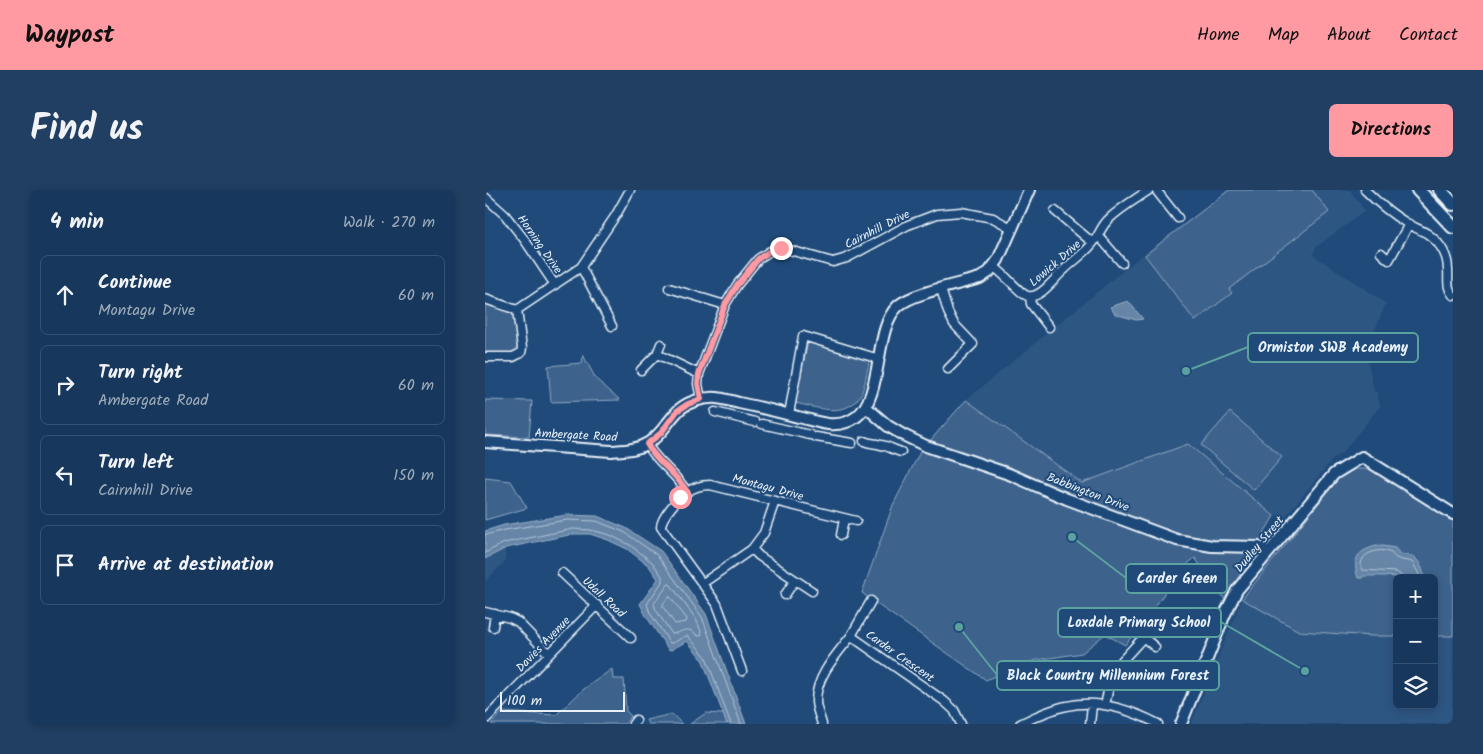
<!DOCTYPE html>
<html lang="en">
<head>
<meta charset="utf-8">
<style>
	:root { --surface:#17385c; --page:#203f62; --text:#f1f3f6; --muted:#9eacbb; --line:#365272; --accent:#ff9aa2 }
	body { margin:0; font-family:Kalam,sans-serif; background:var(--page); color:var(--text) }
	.controls { position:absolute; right:15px; bottom:15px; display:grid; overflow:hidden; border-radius:8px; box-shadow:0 2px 8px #0003 }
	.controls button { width:45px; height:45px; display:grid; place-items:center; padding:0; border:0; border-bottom:1px solid var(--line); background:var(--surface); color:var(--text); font:25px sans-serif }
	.scale { position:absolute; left:15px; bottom:12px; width:125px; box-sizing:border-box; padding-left:5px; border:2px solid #e8f1f8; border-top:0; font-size:14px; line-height:18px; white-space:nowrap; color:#e8f1f8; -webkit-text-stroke:4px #1f4a7a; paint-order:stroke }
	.stop { position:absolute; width:15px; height:15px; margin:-11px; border:4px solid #ff9aa2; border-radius:50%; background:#fff }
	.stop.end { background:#ff9aa2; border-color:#fff; box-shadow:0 1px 5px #0008 }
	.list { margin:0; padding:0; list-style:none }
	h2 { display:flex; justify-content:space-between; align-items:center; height:65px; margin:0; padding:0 20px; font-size:21px }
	h2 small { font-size:16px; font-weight:400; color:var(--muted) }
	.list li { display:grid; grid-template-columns:32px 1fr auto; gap:15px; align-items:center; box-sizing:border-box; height:80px; margin:0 10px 10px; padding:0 10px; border:1px solid var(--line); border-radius:8px }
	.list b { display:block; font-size:19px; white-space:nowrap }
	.list p { margin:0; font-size:16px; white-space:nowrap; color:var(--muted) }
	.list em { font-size:16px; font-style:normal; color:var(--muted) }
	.icon { flex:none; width:28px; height:28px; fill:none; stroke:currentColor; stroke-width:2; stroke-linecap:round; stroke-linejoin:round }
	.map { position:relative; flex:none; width:968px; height:534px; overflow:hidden; border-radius:8px }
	header { display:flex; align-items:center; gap:30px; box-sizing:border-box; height:70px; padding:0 25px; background:var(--accent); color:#111 }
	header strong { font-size:24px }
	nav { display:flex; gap:28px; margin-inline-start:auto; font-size:18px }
	.intro { display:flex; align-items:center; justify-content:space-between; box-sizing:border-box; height:120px; padding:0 30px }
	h1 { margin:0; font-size:35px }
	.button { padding:12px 22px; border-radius:8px; background:var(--accent); color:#111; font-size:18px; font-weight:700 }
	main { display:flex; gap:30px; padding:0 30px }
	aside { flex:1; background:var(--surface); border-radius:8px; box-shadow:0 2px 8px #0003 }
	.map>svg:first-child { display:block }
	.built { fill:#2e5683 }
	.green { fill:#3c628c; stroke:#92aac2 }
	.water { fill:#6685a7; stroke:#9ab0c7 }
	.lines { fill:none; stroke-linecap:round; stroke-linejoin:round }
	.shore { stroke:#b4c6d8; stroke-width:1 }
	.minor-casing { stroke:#e8f1f8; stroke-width:11 }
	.tertiary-casing { stroke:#e8f1f8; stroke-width:14 }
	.trunk-casing { stroke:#e8f1f8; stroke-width:16 }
	.minor { stroke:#1f4a7a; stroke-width:8 }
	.tertiary { stroke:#1f4a7a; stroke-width:10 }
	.trunk { stroke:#1f4a7a; stroke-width:12 }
	.route { stroke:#ff9aa2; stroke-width:6 }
	.labels { text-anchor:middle; stroke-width:4; stroke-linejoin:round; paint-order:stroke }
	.street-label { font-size:12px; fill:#e8f1f8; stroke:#1f4a7a }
	.leader { fill:none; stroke:#5ba19e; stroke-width:2 }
	.callout-dot { fill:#5ba19e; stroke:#1f4a7a; stroke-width:2 }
	.callout { fill:#1f4a7a; stroke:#5ba19e; stroke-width:2 }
	.callout-label { font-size:14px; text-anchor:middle; font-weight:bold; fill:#e8f1f8 }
</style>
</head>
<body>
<header>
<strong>Waypost</strong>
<nav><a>Home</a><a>Map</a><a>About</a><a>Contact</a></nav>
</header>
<div class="intro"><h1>Find us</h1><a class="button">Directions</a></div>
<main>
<aside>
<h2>4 min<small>Walk · 270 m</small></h2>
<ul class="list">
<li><svg class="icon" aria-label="ahead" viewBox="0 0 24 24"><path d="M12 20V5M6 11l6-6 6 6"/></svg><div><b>Continue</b><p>Montagu Drive</p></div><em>60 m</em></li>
<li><svg class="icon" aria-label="right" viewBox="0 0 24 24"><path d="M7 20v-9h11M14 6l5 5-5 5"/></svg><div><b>Turn right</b><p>Ambergate Road</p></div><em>60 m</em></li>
<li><svg class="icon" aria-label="left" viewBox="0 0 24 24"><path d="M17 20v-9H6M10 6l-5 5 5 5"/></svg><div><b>Turn left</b><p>Cairnhill Drive</p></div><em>150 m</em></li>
<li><svg class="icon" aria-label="arrive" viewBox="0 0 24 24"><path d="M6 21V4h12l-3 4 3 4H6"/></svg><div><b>Arrive at destination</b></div></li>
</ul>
</aside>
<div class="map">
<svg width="968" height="534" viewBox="0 0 968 534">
	<rect width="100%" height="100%" fill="#1f4a7a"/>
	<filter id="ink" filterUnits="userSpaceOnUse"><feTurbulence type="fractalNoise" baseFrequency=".02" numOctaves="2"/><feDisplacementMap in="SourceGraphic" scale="10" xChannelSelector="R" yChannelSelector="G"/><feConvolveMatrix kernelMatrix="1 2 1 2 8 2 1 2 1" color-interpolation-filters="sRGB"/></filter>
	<g filter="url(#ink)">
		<!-- built -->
		<path class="built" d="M743,0H865L880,21L831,57L828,65L901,113L881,161L889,201L892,203L895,216L857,263L849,268L800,327L789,326L703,254L597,293L481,210L656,66Z
			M20,358V371L0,392V369Z
			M757,409L814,441L912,446V515H949V446H968L967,534H706Z"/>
		<!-- green -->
		<path class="green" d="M744,0H827L844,22L744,99L747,103L710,131L660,65Z
			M0,112L25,121L28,125L34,158C27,168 12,165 0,165Z
			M323,152L385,169C382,179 380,198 375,206C360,229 331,217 310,213Z
			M98,165L111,189L135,210L66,212L63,176L97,173Z
			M0,210L47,211L44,247L0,245Z
			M481,210L597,293L703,254L789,326L740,410L710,368L696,379L667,421L640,455L620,444L597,463L552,470L534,475L501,490L393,415L377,403L408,315L435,262Z
			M745,222L797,267L769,300L716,255Z
			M869,279H888L968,329V446H949V388H912V446H887L814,441L757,409L854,288Z
			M0,288L26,291L42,318L0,330Z
			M127,479L128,489H139L141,521L146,526L140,534H6L17,522L71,525L99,499Z
			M221,523L238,524L242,534H205Z
			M187,524L197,534H163L161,530Z"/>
		<!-- water -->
		<path class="water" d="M643,111L658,129L651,130L630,124L625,117Z
			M82,325L112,326L141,338L176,361L221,424L261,534H242L217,469L202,451L186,460L183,459L161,426L155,414L173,389L164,376L142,359L123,350L105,344H89L21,358L0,369V341L19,335Z
			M891,356H898L910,358L915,364C919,365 923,365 927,366C934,369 939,381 939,388C919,388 899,385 878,386L877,388H873C867,369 872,361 891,356Z"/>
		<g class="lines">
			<!-- shore -->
			<path class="shore" d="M0,345L20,340L82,330L111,331L139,342L172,365L217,427L256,534
				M0,363L19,353L88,339L106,340L125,345L145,355L167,372L177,386V392L162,414L165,423L185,453C192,453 196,446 203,446L221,467L246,534
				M917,388L915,384L911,382L877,380C871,365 893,356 906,363C908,364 909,367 911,368C916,371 922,370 927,372L933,382L935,388
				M184,394L186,395L211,429L217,444L215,446H213C202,435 199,442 187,444L171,420L169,414Z
				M185,407L202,429L201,432L190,434L178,417C177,414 182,408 185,407Z"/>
			<defs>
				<path id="minor" d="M671,0L693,28
					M880,0C892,12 908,25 923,34C934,40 942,41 952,52C959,60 963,69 963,80C964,90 961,97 968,105
					M0,7L20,25L39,49L70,95
					M570,21L608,53
					M613,45L637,73
					M896,63L904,70L924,34
					M96,77L127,136
					M509,77C519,83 536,105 543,106C556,109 570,87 579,80C588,71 599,64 607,54C614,46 616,36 624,29C635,18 651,9 664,0
					M184,98L240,115
					M456,99L463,122L469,134L488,154L463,179
					M545,107L546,114L564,137
					M0,109L32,120
					M32,120L96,77L131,25L145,0
					M172,164L214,184
					M0,167H28L36,163L37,158L32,120
					M156,180L172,164L176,154
					M216,209L213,194L214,184L240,115L252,95L273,69L285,61L297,58L348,72L362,68L423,35L452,24L476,22L508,28L528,39
					M230,222L270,232
					M304,224L318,146L394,169
					M277,234L325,245
					M331,247L367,253
					M379,251C385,254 390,253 396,255C403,256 409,260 416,262
					M162,254C171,272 191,283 202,302
					M290,311L279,343L267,359L274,366L327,401
					M356,345L359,329
					M77,383L146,448
					M218,393L267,359
					M300,405L310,390
					M0,422L25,428L33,432L64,464
					M8,437L10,424
					M366,446L386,411
					M658,447L670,457
					M257,481L232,414L176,337C176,327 194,307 202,302C209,297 217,295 225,295L371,331
					M620,515L624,497L634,474L665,440
					M0,530L112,415
					M148,534L151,530
					M337,534C335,527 331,518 331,511C331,486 352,464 366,446L459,511L469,520L476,534
					M535,534C550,527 565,519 582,516C613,509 646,520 673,534
					M605,534L607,515"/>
				<path id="tertiary" d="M381,217L403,236L418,245L441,256L524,284L582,309L692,350L727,356L774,357L784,362
					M0,252L126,261C138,260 152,260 163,253C175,246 181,234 191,223C200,212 218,207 232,208C239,209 247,211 254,213C274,217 294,222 313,227C323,229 333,233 343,234C353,235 363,233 371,227C399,207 388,139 413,116C427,103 475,94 495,88L504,82L513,70L544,0
					M696,534L740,424L752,400L849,284L877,267L968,324"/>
				<path id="trunk" d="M933,0L968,37
					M955,0L968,14"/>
			</defs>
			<!-- minor casing -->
			<use href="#minor" class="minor-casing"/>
			<!-- tertiary casing -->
			<use href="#tertiary" class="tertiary-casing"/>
			<!-- trunk casing -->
			<use href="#trunk" class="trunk-casing"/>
			<!-- minor -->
			<use href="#minor" class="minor"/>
			<!-- tertiary -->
			<use href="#tertiary" class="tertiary"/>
			<!-- trunk -->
			<use href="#trunk" class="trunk"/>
		</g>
	</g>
	<g class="lines" filter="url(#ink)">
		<!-- route -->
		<path class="route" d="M195,307L202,302C191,282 171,272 162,254L176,243L192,221L203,214L216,209L213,194L214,184L240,115L252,95L273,69L285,61L296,58"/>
	</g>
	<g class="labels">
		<!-- street labels -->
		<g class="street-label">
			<text transform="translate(392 39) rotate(-27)" y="4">Cairnhill Drive</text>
			<text transform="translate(55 54) rotate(55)" y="4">Horning Drive</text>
			<text transform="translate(570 73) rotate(-41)" y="4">Lowick Drive</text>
			<text transform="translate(91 245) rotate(3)" y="4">Ambergate Road</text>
			<text transform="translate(283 297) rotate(15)" y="4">Montagu Drive</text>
			<text transform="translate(603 302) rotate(21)" y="4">Babbington Drive</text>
			<text transform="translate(774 354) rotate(-50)" y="4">Dudley Street</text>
			<text transform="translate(119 407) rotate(43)" y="4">Udall Road</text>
			<text transform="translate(58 454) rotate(-46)" y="4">Davies Avenue</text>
			<text transform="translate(415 466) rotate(35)" y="4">Carder Crescent</text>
		</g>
	</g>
	<!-- callouts -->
	<path class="leader" d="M701 181L763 157M587 347L641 388M820 481L736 432M474 437L512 485"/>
	<g class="callout-dot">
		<circle cx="701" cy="181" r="5"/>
		<circle cx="587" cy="347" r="5"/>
		<circle cx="820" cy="481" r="5"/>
		<circle cx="474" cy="437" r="5"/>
	</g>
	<g class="callout">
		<rect x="763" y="143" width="170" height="29" rx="5"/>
		<rect x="641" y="374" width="101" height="29" rx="5"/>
		<rect x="573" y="418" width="163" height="29" rx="5"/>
		<rect x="512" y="471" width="222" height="29" rx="5"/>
	</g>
	<g class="callout-label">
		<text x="848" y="162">Ormiston SWB Academy</text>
		<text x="692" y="393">Carder Green</text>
		<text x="654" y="437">Loxdale Primary School</text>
		<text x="623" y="490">Black Country Millennium Forest</text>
	</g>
</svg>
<div class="controls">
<button>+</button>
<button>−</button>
<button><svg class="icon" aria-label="layers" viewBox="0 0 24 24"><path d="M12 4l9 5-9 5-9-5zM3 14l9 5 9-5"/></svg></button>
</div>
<div class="scale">100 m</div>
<div class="stop" style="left:195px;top:307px"></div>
<div class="stop end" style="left:296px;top:58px"></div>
</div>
</main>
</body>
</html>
